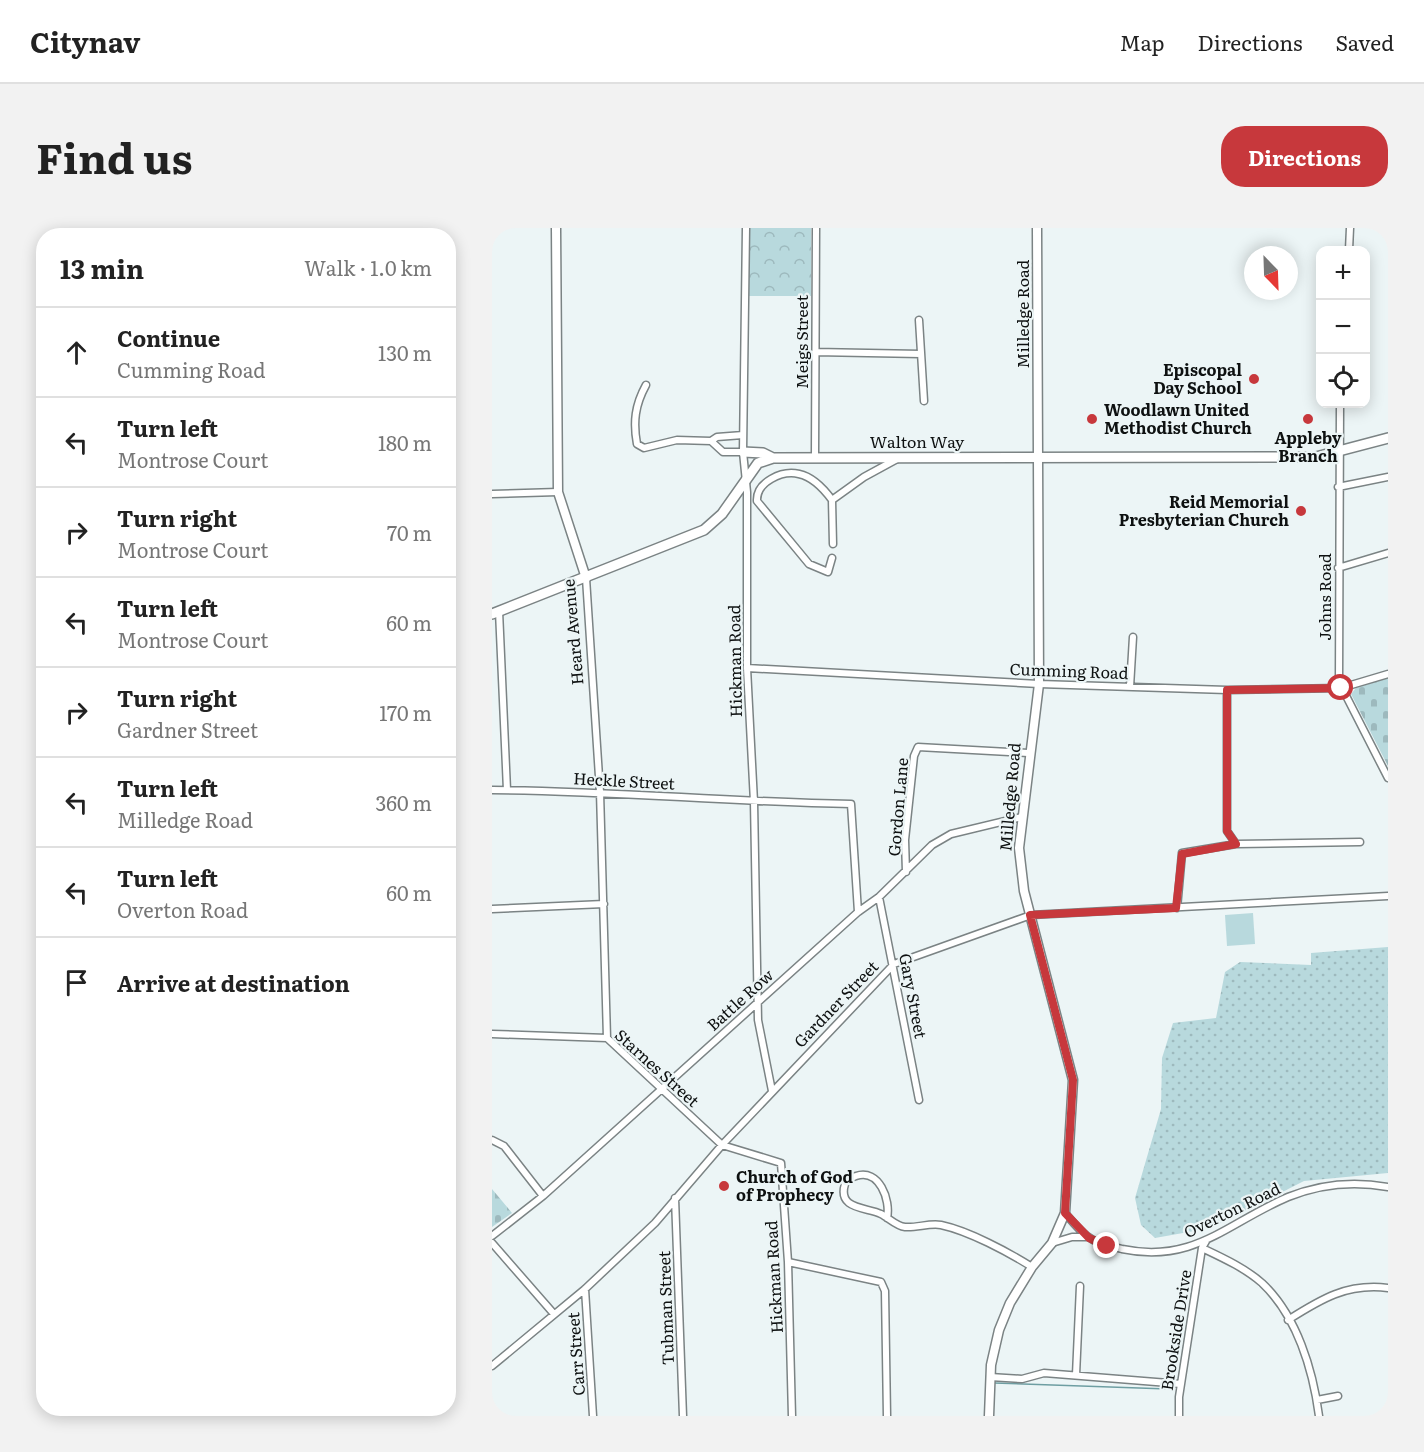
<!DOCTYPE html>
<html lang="en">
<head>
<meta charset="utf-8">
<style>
	:root { --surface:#fff; --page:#f2f2f2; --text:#222; --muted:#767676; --line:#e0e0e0; --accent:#c7383c }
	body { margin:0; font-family:Literata,serif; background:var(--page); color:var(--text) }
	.controls { position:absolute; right:18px; top:18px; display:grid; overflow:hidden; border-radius:12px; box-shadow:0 3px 15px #0003 }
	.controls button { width:54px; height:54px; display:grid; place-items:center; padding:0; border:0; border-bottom:2px solid var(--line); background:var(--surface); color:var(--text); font:30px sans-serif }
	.compass { position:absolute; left:752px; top:18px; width:54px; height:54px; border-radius:50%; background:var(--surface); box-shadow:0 3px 15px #0003; rotate:157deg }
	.stop { position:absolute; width:18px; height:18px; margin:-14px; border:4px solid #c7383c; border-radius:50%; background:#fff }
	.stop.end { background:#c7383c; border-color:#fff; box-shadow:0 2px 6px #0008 }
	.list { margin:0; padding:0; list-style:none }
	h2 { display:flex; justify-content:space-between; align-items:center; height:78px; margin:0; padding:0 24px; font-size:26px }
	h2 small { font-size:20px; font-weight:400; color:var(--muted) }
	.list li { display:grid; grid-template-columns:39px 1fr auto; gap:18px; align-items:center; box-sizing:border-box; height:90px; padding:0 24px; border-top:2px solid var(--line) }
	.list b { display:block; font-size:22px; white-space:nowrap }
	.list p { margin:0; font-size:20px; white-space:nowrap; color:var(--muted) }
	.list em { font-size:20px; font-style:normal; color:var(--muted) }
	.icon { flex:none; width:33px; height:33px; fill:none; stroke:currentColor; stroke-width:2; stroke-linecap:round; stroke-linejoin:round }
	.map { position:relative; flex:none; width:896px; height:1188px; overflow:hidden; border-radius:24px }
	header { display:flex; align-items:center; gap:36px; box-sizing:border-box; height:84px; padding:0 30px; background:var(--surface); border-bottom:2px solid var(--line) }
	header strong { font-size:28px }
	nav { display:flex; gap:33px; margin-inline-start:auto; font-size:21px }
	.intro { display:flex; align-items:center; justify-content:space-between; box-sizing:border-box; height:144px; padding:0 36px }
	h1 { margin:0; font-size:42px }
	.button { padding:15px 27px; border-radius:24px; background:var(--accent); color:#fff; font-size:21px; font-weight:700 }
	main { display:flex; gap:36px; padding:0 36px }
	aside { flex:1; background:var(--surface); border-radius:24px; box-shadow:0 3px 15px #0003 }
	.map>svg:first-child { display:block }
	.grass { fill:url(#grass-dots) }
	.cemetery { fill:url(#cemetery-stones) }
	.park { fill:url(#park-crowns) }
	.pitch { fill:#b8d9dd }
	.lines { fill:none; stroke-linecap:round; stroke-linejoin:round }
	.stream { stroke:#6e9ea2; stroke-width:1.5 }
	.minor-casing { stroke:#7b8384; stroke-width:9 }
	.tertiary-casing { stroke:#7b8384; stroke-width:11 }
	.secondary-casing { stroke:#7b8384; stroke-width:12 }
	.minor { stroke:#fff; stroke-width:6 }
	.tertiary { stroke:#fff; stroke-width:8 }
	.secondary { stroke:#fff; stroke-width:9 }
	.route { stroke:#c7383c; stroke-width:8 }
	.poi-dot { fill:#c7383c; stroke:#ecf5f6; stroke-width:2 }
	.labels { text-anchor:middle; stroke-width:4.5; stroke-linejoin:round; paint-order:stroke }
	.street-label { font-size:16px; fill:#0e1111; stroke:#ecf5f6 }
	.poi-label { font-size:16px; font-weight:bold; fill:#0e1111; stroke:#ecf5f6; text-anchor:end }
</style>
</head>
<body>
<header>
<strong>Citynav</strong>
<nav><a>Map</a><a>Directions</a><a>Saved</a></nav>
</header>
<div class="intro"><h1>Find us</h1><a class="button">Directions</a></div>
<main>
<aside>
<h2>13 min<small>Walk · 1.0 km</small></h2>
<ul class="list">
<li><svg class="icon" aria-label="ahead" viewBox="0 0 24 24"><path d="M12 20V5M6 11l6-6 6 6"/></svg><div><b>Continue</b><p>Cumming Road</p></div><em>130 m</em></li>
<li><svg class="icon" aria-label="left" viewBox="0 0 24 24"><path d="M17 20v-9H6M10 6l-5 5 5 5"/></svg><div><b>Turn left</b><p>Montrose Court</p></div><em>180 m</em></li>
<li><svg class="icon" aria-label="right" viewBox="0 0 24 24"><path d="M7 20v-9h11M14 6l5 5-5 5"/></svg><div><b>Turn right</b><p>Montrose Court</p></div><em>70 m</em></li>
<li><svg class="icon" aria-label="left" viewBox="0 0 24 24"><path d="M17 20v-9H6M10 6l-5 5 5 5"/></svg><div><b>Turn left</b><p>Montrose Court</p></div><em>60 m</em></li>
<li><svg class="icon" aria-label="right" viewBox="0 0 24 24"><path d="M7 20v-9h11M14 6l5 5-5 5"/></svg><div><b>Turn right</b><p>Gardner Street</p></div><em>170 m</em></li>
<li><svg class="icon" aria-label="left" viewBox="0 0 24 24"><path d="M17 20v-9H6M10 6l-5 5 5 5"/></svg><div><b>Turn left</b><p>Milledge Road</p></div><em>360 m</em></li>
<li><svg class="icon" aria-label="left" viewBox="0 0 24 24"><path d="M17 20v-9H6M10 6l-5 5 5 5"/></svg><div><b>Turn left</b><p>Overton Road</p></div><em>60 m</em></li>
<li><svg class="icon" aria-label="arrive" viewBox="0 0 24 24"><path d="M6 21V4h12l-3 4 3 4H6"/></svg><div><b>Arrive at destination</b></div></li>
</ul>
</aside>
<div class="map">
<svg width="896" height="1188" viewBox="0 0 896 1188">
	<defs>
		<pattern id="grass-dots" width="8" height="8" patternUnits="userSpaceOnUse" patternTransform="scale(1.5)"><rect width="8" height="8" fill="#b8d9dd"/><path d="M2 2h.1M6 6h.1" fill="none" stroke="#9db9bd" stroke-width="1.8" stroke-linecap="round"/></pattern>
		<pattern id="cemetery-stones" width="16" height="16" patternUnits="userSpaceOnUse" patternTransform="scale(1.5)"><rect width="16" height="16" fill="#b8d9dd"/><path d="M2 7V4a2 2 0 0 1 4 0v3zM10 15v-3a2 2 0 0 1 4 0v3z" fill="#9db9bd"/></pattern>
		<pattern id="park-crowns" width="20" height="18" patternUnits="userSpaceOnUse" patternTransform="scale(1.5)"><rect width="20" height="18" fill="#b8d9dd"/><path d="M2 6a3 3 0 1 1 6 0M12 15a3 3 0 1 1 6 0" fill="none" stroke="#9db9bd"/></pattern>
	</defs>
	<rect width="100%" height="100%" fill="#ecf5f6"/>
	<!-- grass -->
	<path class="grass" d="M896,719V945L812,953L719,1000L663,1010L649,997L643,970L669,881L670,830L681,795L724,790L733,744L748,734L819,737V725Z"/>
	<!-- cemetery -->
	<path class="cemetery" d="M896,450V538L859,466L864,460Z
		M0,961L20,985L0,999Z"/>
	<!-- park -->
	<path class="park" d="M258,0H319V68H256Z"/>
	<!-- pitch -->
	<path class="pitch" d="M761,685L763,716L735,718L733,687Z"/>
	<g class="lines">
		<!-- stream -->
		<path class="stream" d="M502,1155L676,1161"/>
		<defs>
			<path id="minor" d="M254,0L251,224L255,264V440L262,574L266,792L280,863
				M857,22L858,0
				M427,92L432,173
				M323,124L429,126
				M154,157C143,177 141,194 145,216L152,220L185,212L219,213L225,209L251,207
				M848,176L847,454L896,550
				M219,213L231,224H251
				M323,229L324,0
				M846,259L896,249
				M0,266L66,264
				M341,316L340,272L372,249L405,231
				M340,330L336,344L317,336L265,273C264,254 290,242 307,246C321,249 332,261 340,272
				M846,340L896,325
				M94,350L108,564L115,810
				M7,383L15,562
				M255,440L547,456L735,462L849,460L896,446
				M638,459L641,409
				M735,462V603L744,616
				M0,562C120,563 239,574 359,576L366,684
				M414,644L413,612L422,528L426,519L536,525
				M387,669L427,872
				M685,680L690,625L744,616L868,614
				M0,681L112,676
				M0,806L115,810L230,917L289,935L296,1034L300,1188
				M0,912L12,918L51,968
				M183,970L191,1188
				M573,985C580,993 587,1002 595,1008C605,1016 618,1018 630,1021C702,1036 735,995 796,969C828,956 863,953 896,959
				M395,990C399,972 387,940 364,948C359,950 355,951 353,956C345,982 375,979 389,986C397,990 404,998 413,999C425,1000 437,995 449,997C477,1003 516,1024 540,1039
				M0,1008L51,968L366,684L387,669L440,617L459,606L530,589
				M714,1013L710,1020C731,1030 753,1040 770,1055C805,1088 821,1142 827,1188
				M0,1015L62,1086
				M560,1015L580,1009H596
				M296,1034L389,1054L393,1063L395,1188
				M93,1061L101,1188
				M796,1092C829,1071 855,1055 896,1060
				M0,1138L93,1061L163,995L230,917L402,736L539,687L896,668
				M584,1147L588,1058
				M498,1149L530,1151L552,1145L689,1156
				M825,1172L846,1168
				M687,1188V1169L710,1020"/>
			<path id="tertiary" d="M64,0L66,264L94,350
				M497,1188L499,1137L507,1102L518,1075L540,1039L560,1015L573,985L581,852L532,663L527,620L547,456L545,0"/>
			<path id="secondary" d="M251,224L271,225L281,230
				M0,386L212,302L230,286L266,235L281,230L824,229L896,210"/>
		</defs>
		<!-- minor casing -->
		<use href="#minor" class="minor-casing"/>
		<!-- tertiary casing -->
		<use href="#tertiary" class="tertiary-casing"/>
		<!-- secondary casing -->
		<use href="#secondary" class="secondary-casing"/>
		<!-- minor -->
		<use href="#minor" class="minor"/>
		<!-- tertiary -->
		<use href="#tertiary" class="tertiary"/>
		<!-- secondary -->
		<use href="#secondary" class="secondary"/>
	</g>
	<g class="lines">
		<!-- route -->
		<path class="route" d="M615,1018L597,1010L573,985L581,852L538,687L684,680L690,626L744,616L735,603V462L849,460"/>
	</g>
	<!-- markers -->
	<g class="poi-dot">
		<circle cx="762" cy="151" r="6"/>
		<circle cx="600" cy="191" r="6"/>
		<circle cx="816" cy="191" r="6"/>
		<circle cx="809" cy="283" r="6"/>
		<circle cx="232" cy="958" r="6"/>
	</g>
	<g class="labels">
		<!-- street labels -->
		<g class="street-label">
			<text transform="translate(531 86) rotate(-90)" y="6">Milledge Road</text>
			<text transform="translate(310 114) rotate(-90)" y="6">Meigs Street</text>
			<text x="425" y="220">Walton Way</text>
			<text transform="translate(833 369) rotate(-90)" y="6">Johns Road</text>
			<text transform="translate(81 404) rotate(-95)" y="6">Heard Avenue</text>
			<text transform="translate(243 433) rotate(-91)" y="6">Hickman Road</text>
			<text transform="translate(577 443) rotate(2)" y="6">Cumming Road</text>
			<text transform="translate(132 553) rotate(3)" y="6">Heckle Street</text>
			<text transform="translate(518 569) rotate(-85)" y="6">Milledge Road</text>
			<text transform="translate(406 579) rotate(-85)" y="6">Gordon Lane</text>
			<text transform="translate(421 768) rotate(79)" y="6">Gary Street</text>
			<text transform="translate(248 772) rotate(-42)" y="6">Battle Row</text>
			<text transform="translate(344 776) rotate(-46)" y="6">Gardner Street</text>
			<text transform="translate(165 840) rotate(42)" y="6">Starnes Street</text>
			<text transform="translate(740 982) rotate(-26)" y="6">Overton Road</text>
			<text transform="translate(282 1049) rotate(-93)" y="6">Hickman Road</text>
			<text transform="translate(174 1080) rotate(-92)" y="6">Tubman Street</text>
			<text transform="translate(684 1102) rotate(-81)" y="6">Brookside Drive</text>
			<text transform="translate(84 1126) rotate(-94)" y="6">Carr Street</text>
		</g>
		<!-- poi labels -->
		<g class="poi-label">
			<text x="750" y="148">Episcopal<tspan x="750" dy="18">Day School</tspan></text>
			<text x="612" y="188" text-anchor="start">Woodlawn United<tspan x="612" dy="18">Methodist Church</tspan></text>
			<text x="816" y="216" text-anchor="middle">Appleby<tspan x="816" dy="18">Branch</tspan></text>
			<text x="797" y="280">Reid Memorial<tspan x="797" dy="18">Presbyterian Church</tspan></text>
			<text x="244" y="955" text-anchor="start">Church of God<tspan x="244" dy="18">of Prophecy</tspan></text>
		</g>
	</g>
</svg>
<div class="controls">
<button>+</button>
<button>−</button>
<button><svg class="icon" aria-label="locate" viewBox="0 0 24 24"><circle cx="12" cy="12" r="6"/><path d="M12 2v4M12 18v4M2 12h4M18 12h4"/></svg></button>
</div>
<svg class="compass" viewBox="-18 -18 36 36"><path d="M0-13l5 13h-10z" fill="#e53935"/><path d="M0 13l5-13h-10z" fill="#767676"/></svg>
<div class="stop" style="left:849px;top:460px"></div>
<div class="stop end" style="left:615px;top:1018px"></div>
</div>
</main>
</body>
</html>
